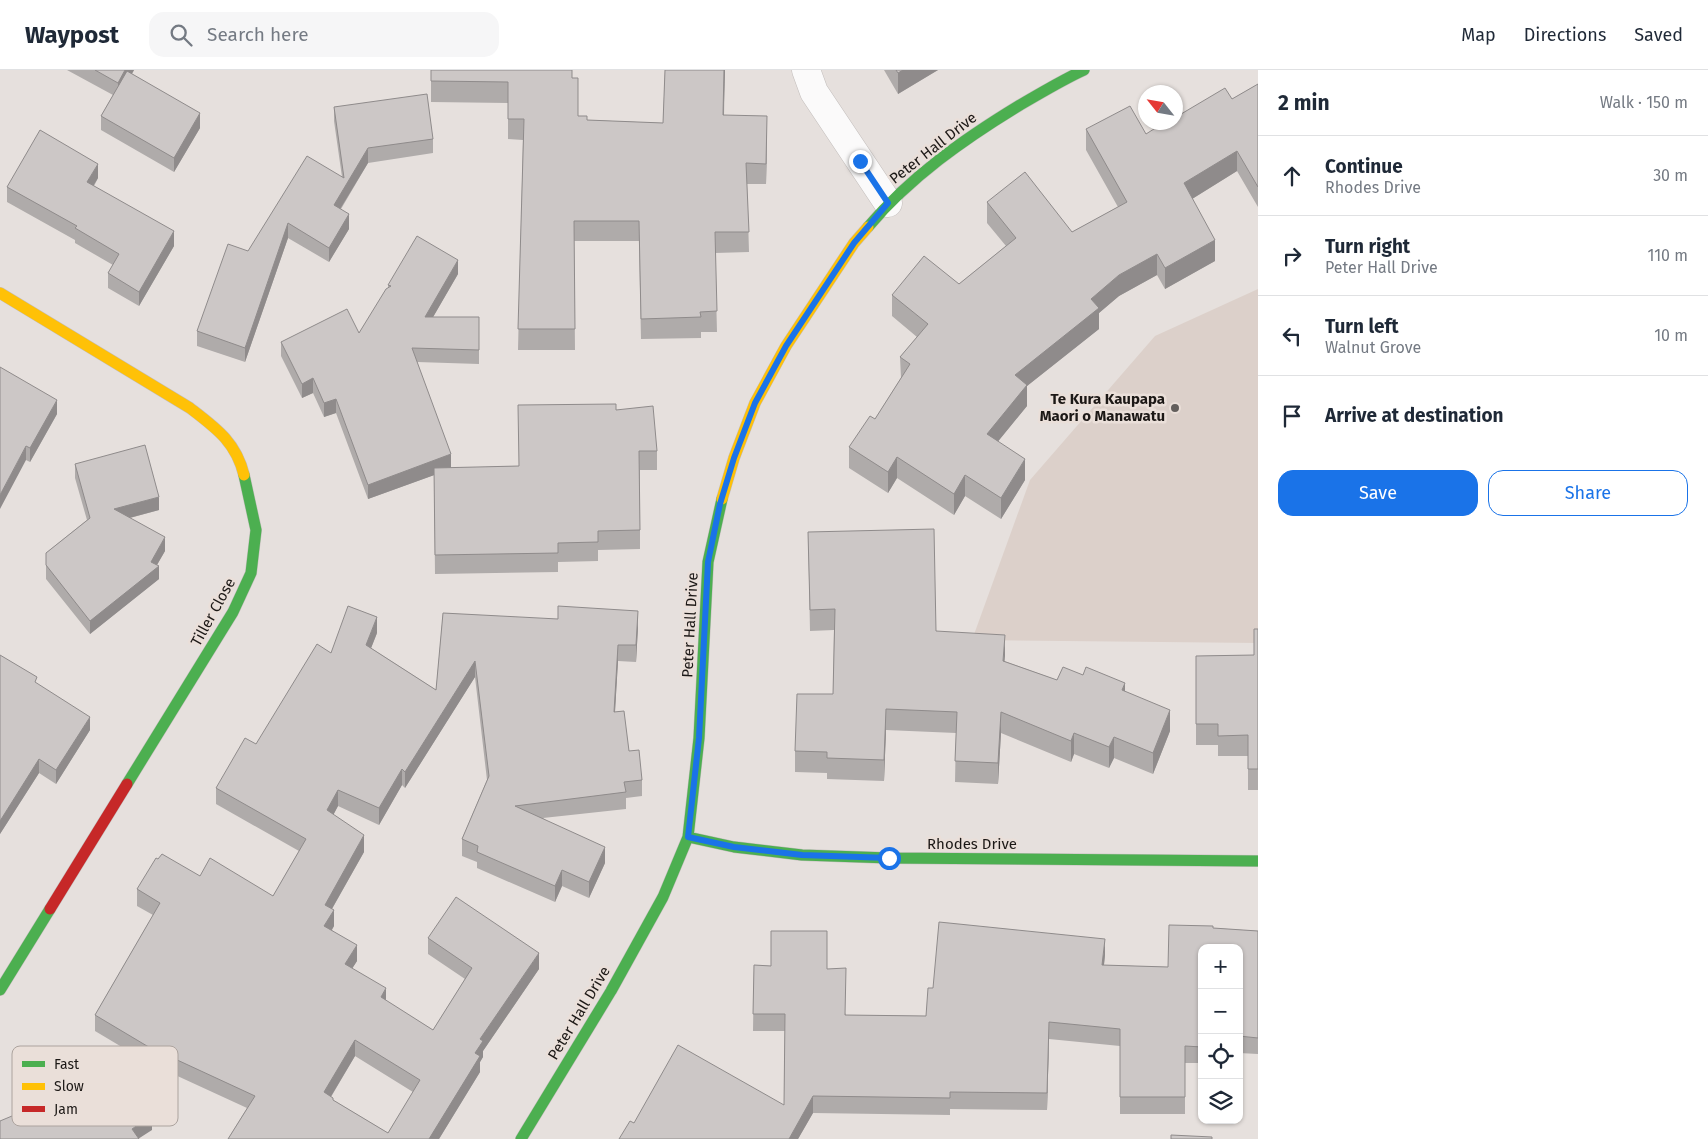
<!DOCTYPE html>
<html lang="en">
<head>
<meta charset="utf-8">
<style>
	:root { --surface:#fff; --page:#f6f6f7; --text:#1f2937; --muted:#747a83; --line:#e0e1e3; --accent:#1a73e8 }
	body { margin:0; font-family:"Fira Sans",sans-serif; background:var(--page); color:var(--text) }
	.controls { position:absolute; right:15px; bottom:15px; display:grid; overflow:hidden; border-radius:10px; box-shadow:0 1px 4px #0004 }
	.controls button { width:45px; height:45px; display:grid; place-items:center; padding:0; border:0; border-bottom:1px solid var(--line); background:var(--surface); color:var(--text); font:25px sans-serif }
	.compass { position:absolute; left:1138px; top:15px; width:45px; height:45px; border-radius:50%; background:var(--surface); box-shadow:0 1px 4px #0004; rotate:301deg }
	.stop { position:absolute; width:15px; height:15px; margin:-11px; border:4px solid #1a73e8; border-radius:50%; background:#fff }
	.stop.end { background:#1a73e8; border-color:#fff; box-shadow:0 1px 5px #0008 }
	.list { margin:0; padding:0; list-style:none }
	h2 { display:flex; justify-content:space-between; align-items:center; height:65px; margin:0; padding:0 20px; font-size:21px }
	h2 small { font-size:16px; font-weight:400; color:var(--muted) }
	.list li { display:grid; grid-template-columns:32px 1fr auto; gap:15px; align-items:center; box-sizing:border-box; height:80px; padding:0 20px; border-top:1px solid var(--line) }
	.list b { display:block; font-size:19px; white-space:nowrap }
	.list p { margin:0; font-size:16px; white-space:nowrap; color:var(--muted) }
	.list em { font-size:16px; font-style:normal; color:var(--muted) }
	.actions { display:flex; gap:10px; padding:15px 20px }
	.actions a { flex:1; padding:11px 0; border:1px solid var(--accent); border-radius:15px; text-align:center; font-size:18px; color:var(--accent) }
	.actions .main { background:var(--accent); color:#fff }
	.icon { flex:none; width:28px; height:28px; fill:none; stroke:currentColor; stroke-width:2; stroke-linecap:round; stroke-linejoin:round }
	.map { position:relative; flex:none; width:1258px; height:1069px; overflow:hidden }
	header { display:flex; align-items:center; gap:30px; box-sizing:border-box; height:70px; padding:0 25px; background:var(--surface); border-bottom:1px solid var(--line) }
	header strong { font-size:24px }
	nav { display:flex; gap:28px; margin-inline-start:auto; font-size:18px }
	.search { width:350px; height:45px; background:var(--page); display:flex; align-items:center; gap:12px; box-sizing:border-box; padding:0 18px; border-radius:15px; color:var(--muted); font-size:19px }
	main { display:flex }
	aside { flex:1; background:var(--surface) }
	.map>svg:first-child { display:block }
	.built { fill:#dcd0ca }
	.lines { fill:none; stroke-linecap:round; stroke-linejoin:round }
	.street-casing { stroke:#c2bdbb; stroke-width:29 }
	.fast-casing { stroke:#c2bdbb; stroke-width:12 }
	.slow-casing { stroke:#c2bdbb; stroke-width:12 }
	.jam-casing { stroke:#c2bdbb; stroke-width:12 }
	.street { stroke:#fbfafa; stroke-width:28 }
	.fast { stroke:#4caf50; stroke-width:11 }
	.slow { stroke:#ffc107; stroke-width:11 }
	.jam { stroke:#c62828; stroke-width:11 }
	.wall { fill:#afabaa; fill-rule:evenodd }
	.shaded-wall { fill:#8f8b8b }
	.building { fill:#ccc7c6; stroke:#8f8b8b; fill-rule:evenodd }
	.route { stroke:#1a73e8; stroke-width:6 }
	.poi-dot { fill:#635e5c; stroke:#eadfd9; stroke-width:2 }
	.labels { text-anchor:middle; stroke-width:5; stroke-linejoin:round; paint-order:stroke }
	.street-label { font-size:15px; fill:#1c1816; stroke:#eadfd9 }
	.poi-label { font-size:15px; font-weight:bold; fill:#1c1816; stroke:#eadfd9; text-anchor:end }
	.key { fill:#eadfd9; stroke:#aca39e; stroke-width:1 }
	.key-label { font-size:14px; fill:#1c1816 }
</style>
</head>
<body>
<header>
<strong>Waypost</strong>
<div class="search"><svg class="icon" aria-label="search" viewBox="0 0 24 24"><circle cx="10" cy="10" r="6"/><path d="M15 15l6 6"/></svg>Search here</div>
<nav><a>Map</a><a>Directions</a><a>Saved</a></nav>
</header>
<main>
<div class="map">
<svg width="1258" height="1069" viewBox="0 0 1258 1069">
	<rect width="100%" height="100%" fill="#e6e0dd"/>
	<!-- built -->
	<path class="built" d="M1258,219V573L972,570L1030,410L1155,266Z"/>
	<g class="lines">
		<defs>
			<path id="street" d="M806,0L814,22L888,133"/>
			<path id="fast" d="M868,157C910,107 964,69 1020,35C1041,23 1062,10 1084,0
				M127,714L233,542L251,503L256,460L244,405
				M688,767L734,777L802,785L889,788L1258,791
				M0,920L50,839
				M521,1069L611,921L663,827L688,767L699,668L708,492L722,429"/>
			<path id="slow" d="M0,223L190,338C216,358 236,372 244,405
				M722,429L734,388L755,333L786,276L854,173L868,157"/>
			<path id="jam" d="M50,839L127,714"/>
		</defs>
		<!-- street casing -->
		<use href="#street" class="street-casing"/>
		<!-- fast casing -->
		<use href="#fast" class="fast-casing"/>
		<!-- slow casing -->
		<use href="#slow" class="slow-casing"/>
		<!-- jam casing -->
		<use href="#jam" class="jam-casing"/>
		<!-- street -->
		<use href="#street" class="street"/>
		<!-- fast -->
		<use href="#fast" class="fast"/>
		<!-- slow -->
		<use href="#slow" class="slow"/>
		<!-- jam -->
		<use href="#jam" class="jam"/>
	</g>
	<!-- wall -->
	<path class="wall" d="M67,0H134L132,4L200,58L174,102L101,60V46L113,25Z
		M431,0L572,8L578,46L587,50L663,53L665,0H725L724,45L767,66L766,114H747L749,182L715,183L717,262H701V268L641,269L639,171H574L575,280H518L523,70L508,69V33L431,32Z
		M884,0H938L898,24Z
		M1258,14V137L1237,101L1192,129L1215,191L1165,219L1157,205L1119,226L1099,243V259L1027,316V336L998,371L1025,410L1001,449L965,426L954,445L897,408L888,423L849,398V377L875,349L901,308L900,287L917,267L892,246V225L959,214L1006,176L987,153V132L1072,162L1118,137L1086,80V59L1146,64L1232,29Z
		M334,37L433,69V83L368,93L341,139L349,159L329,192L288,168L245,292L197,276V261L248,181L342,107L334,51Z
		M98,108L94,116L174,176L139,236L108,218V203L113,195L75,173V170L7,132V117Z
		M458,204L433,247H479V294L417,292L451,398L519,396L616,340L657,381V400H640V479L598,480V491L558,492V502L435,504L434,405L368,429L336,343L324,347L313,323L302,328L281,286V272L359,263L388,218V215Z
		M0,297L57,344L30,392L26,390Z
		M75,394L159,440L130,448L165,481L157,495L159,509L90,564L46,509V483L87,450L75,408Z
		M808,462L936,561L1004,591L1057,610L1125,621L1170,661L1153,704L1114,688L1109,698L1074,684L1071,692L1001,663L998,714L955,712L956,663L886,660L884,711L827,709V703L795,702V681L833,624L834,560L810,561Z
		M443,543L638,557L636,592L618,591L615,642L629,681L642,710V726L626,728V739L543,748L605,793L589,828L562,816L555,832L477,798V792L462,786V769L487,710L475,607L405,718L402,715L379,755L338,736L333,745L364,782L332,839L334,856L332,860L357,891L352,898L386,931L433,960L465,909L428,884V868L539,899L483,981V987L480,992V1002L439,1069H228L247,1038L147,992L95,961V945L153,845L137,836V819L200,806L273,826L299,781L216,734V718L256,674L331,583L377,563L371,578L436,620ZM355,986L413,1022L388,1063L333,1030L331,1027Z
		M1258,559V720H1248V686H1218V675H1196V586L1254,585Z
		M0,585L37,614L90,660L56,714L39,703L0,764Z
		M1213,858L1258,861V984L1239,983V878H1202V993H1185V1044H1120V976L1049,969L1047,1040L950,1039V1045L813,1043L798,1069H619L634,1053L784,1035L785,961H753L754,895L827,899L846,945L926,946L933,918L1105,885L1104,895L1168,897Z"/>
	<!-- shaded-wall -->
	<path class="shaded-wall" d="M125,0H134L118,27V13Z
		M724,0H725L723,65V45Z
		M903,0H938L898,24V3Z
		M200,43V58L174,102V88Z
		M767,46V66L766,114V94Z
		M368,78V93L334,149V135Z
		M1237,81V101L1184,134V113Z
		M98,94V108L87,126V112Z
		M349,144V159L329,192V178Z
		M288,153V168L245,292V278Z
		M174,161V176L139,236V222Z
		M1215,170V191L1165,219V198Z
		M1157,184V205L1119,226L1099,243V259L1027,316V336L987,385V364L1015,305L1091,229L1119,205Z
		M458,190V204L425,261V247Z
		M313,308V323L302,328V314Z
		M336,329V343L324,347V333Z
		M57,330V344L30,392V378Z
		M26,376V390L0,439V425Z
		M451,384V399L368,429V415Z
		M897,387V408L888,423V402Z
		M1025,389V410L1001,449V428Z
		M965,405V426L954,445V424Z
		M159,427V440L114,452V439Z
		M165,467V481L154,500L159,496V509L90,564V551L151,492Z
		M638,541V557L636,592V575Z
		M377,547V563L366,591V575Z
		M1005,565V586L1003,612V591Z
		M618,575V591L614,658V642Z
		M475,591V607L405,718V702Z
		M1125,613V634L1122,620Z
		M886,639V660L884,711V690Z
		M1170,640V661L1153,704V683Z
		M1001,642V663L998,714V693Z
		M90,647V660L56,714V700Z
		M1074,663V684L1071,692V671Z
		M1114,667V688L1109,698V677Z
		M39,689V703L0,764V751Z
		M402,699V715L379,755V738Z
		M338,720V736L327,757V740Z
		M364,765V782L325,851V835Z
		M605,777V793L589,828V812Z
		M562,800V816L555,832V816Z
		M334,840V856L324,872V856Z
		M1105,869V885L1102,912V895Z
		M357,875V891L345,910V894Z
		M539,883V899L483,981V987L480,992V1002L439,1069H429L475,983L480,969Z
		M386,918V935L381,927Z
		M1049,952V969L1047,1040V1023Z
		M355,970V986L324,1038V1022Z
		M813,1026V1043L798,1069H789Z
		M152,1045V1060L138,1069L132,1059Z"/>
	<!-- building -->
	<path class="building" d="M95,0H125L118,13Z
		M431,0H572V8H578V46H587V50L663,53L665,0H724L723,45L767,46L766,94L746,93L749,162H715L717,241L700,242L701,247L641,249L639,151H574L575,259H518L524,49H508V12L431,11Z
		M896,0H903L898,3Z
		M127,1L200,43L174,88L101,46Z
		M1258,14V117L1237,81L1184,113L1215,170L1165,198L1157,184L1119,205L1091,229L1099,238L1015,305L1027,315L987,364L1025,389L1001,428L965,405L954,424L897,387L888,402L849,377L870,346L875,349L910,294L900,287L928,254L892,225L924,186L959,214L1016,168L987,132L1025,102L1072,162L1127,132L1086,59L1130,36L1146,64L1165,52H1176V47L1225,18L1232,29Z
		M427,24L433,69L368,78L334,135L349,144L329,178L288,153L245,278L197,261L228,174L248,181L307,86L344,108L334,37Z
		M40,60L98,94L87,112L174,161L139,222L108,203L119,184L75,158L77,156L7,117Z
		M417,166L458,190L425,247H479V280L412,278L451,384L368,415L336,329L324,333L313,308L302,314L281,272L347,239L359,263L386,219L391,216L388,215Z
		M0,297L57,330L30,378L26,376L0,425Z
		M616,334V340L653,336L657,381H639L640,460L598,461V472L558,473V483L435,485L434,398L519,396L518,335Z
		M145,375L159,427L114,439L165,467L151,492L159,496L90,551L46,495V483L90,448L75,394Z
		M934,459L936,561L1005,565L1003,591L1057,610L1063,597L1083,605L1086,597L1125,613L1122,620L1170,640L1153,683L1114,667L1109,677L1074,663L1071,671L1001,642L998,693L955,691L957,642L886,639L884,690L827,688V682L795,681L797,624H833L835,539L810,540L808,462Z
		M348,536L377,547L366,575L436,620L443,543L558,549V536L638,541L636,575H618L614,642L624,641L629,681L639,680L642,710L624,712L626,722L515,736L605,777L589,812L562,800L555,816L477,782L478,776L462,769L489,706L475,591L405,702L402,699L379,738L338,720L327,740L364,765L325,835L334,840L324,856L357,875L345,894L386,918L381,927L433,960L472,898L428,868L456,827L539,883L480,969L483,971L475,983L480,986L429,1069H228L255,1026L147,976L95,945L160,833L137,819L156,788L158,789L162,784L200,806L210,788L273,826L306,769L216,718L245,668L256,674L317,574L331,583ZM355,970L420,1010L388,1063L333,1030V1028L324,1022Z
		M1254,559H1258V699H1248V665L1218,666V654H1196V586L1254,585Z
		M0,585L37,607L35,612L90,647L56,700L39,689L0,751Z
		M939,852L1105,869L1102,895L1168,897L1169,855L1213,856V858L1258,861V968L1239,966V878H1202V977L1185,976V1027H1120V959L1049,952L1047,1023L950,1022V1028L813,1026L789,1069H619L630,1051L634,1053L678,975L784,1035L785,944H753L754,895L771,896V861H827V899L846,898L845,945L926,946L928,918H933Z
		M118,996L152,1045L132,1059L139,1069H0V1051L24,1041L28,1050L74,1017L78,1024Z
		M1171,1065L1212,1067V1069H1171Z"/>
	<g class="lines">
		<!-- route -->
		<path class="route" d="M860,91L888,133L854,173L786,276L755,333L734,388L720,434L708,492L699,668L688,767L734,777L802,785L889,788"/>
	</g>
	<!-- markers -->
	<circle class="poi-dot" cx="1175" cy="338" r="5"/>
	<g class="labels">
		<!-- street labels -->
		<g class="street-label">
			<text transform="translate(933 78) rotate(-38)" y="5">Peter Hall Drive</text>
			<text transform="translate(213 542) rotate(-61)" y="5">Tiller Close</text>
			<text transform="translate(690 555) rotate(-87)" y="5">Peter Hall Drive</text>
			<text x="972" y="779">Rhodes Drive</text>
			<text transform="translate(579 943) rotate(-59)" y="5">Peter Hall Drive</text>
		</g>
		<!-- poi labels -->
		<g class="poi-label">
			<text x="1165" y="334">Te Kura Kaupapa<tspan x="1165" dy="17">Maori o Manawatu</tspan></text>
		</g>
	</g>
	<!-- legend -->
	<rect x="12" y="976" width="166" height="80" rx="8" class="key"/>
	<rect x="22" y="991" width="23" height="6" fill="#4caf50"/>
	<rect x="22" y="1013" width="23" height="7" fill="#ffc107"/>
	<rect x="22" y="1036" width="23" height="6" fill="#c62828"/>
	<g class="key-label">
		<text x="54" y="999">Fast</text>
		<text x="54" y="1021">Slow</text>
		<text x="54" y="1044">Jam</text>
	</g>
</svg>
<div class="controls">
<button>+</button>
<button>−</button>
<button><svg class="icon" aria-label="locate" viewBox="0 0 24 24"><circle cx="12" cy="12" r="6"/><path d="M12 2v4M12 18v4M2 12h4M18 12h4"/></svg></button>
<button><svg class="icon" aria-label="layers" viewBox="0 0 24 24"><path d="M12 4l9 5-9 5-9-5zM3 14l9 5 9-5"/></svg></button>
</div>
<svg class="compass" viewBox="-18 -18 36 36"><path d="M0-13l5 13h-10z" fill="#e53935"/><path d="M0 13l5-13h-10z" fill="#747a83"/></svg>
<div class="stop" style="left:889px;top:788px"></div>
<div class="stop end" style="left:860px;top:91px"></div>
</div>
<aside>
<h2>2 min<small>Walk · 150 m</small></h2>
<ul class="list">
<li><svg class="icon" aria-label="ahead" viewBox="0 0 24 24"><path d="M12 20V5M6 11l6-6 6 6"/></svg><div><b>Continue</b><p>Rhodes Drive</p></div><em>30 m</em></li>
<li><svg class="icon" aria-label="right" viewBox="0 0 24 24"><path d="M7 20v-9h11M14 6l5 5-5 5"/></svg><div><b>Turn right</b><p>Peter Hall Drive</p></div><em>110 m</em></li>
<li><svg class="icon" aria-label="left" viewBox="0 0 24 24"><path d="M17 20v-9H6M10 6l-5 5 5 5"/></svg><div><b>Turn left</b><p>Walnut Grove</p></div><em>10 m</em></li>
<li><svg class="icon" aria-label="arrive" viewBox="0 0 24 24"><path d="M6 21V4h12l-3 4 3 4H6"/></svg><div><b>Arrive at destination</b></div></li>
</ul>
<div class="actions"><a class="main">Save</a><a>Share</a></div>
</aside>
</main>
</body>
</html>
